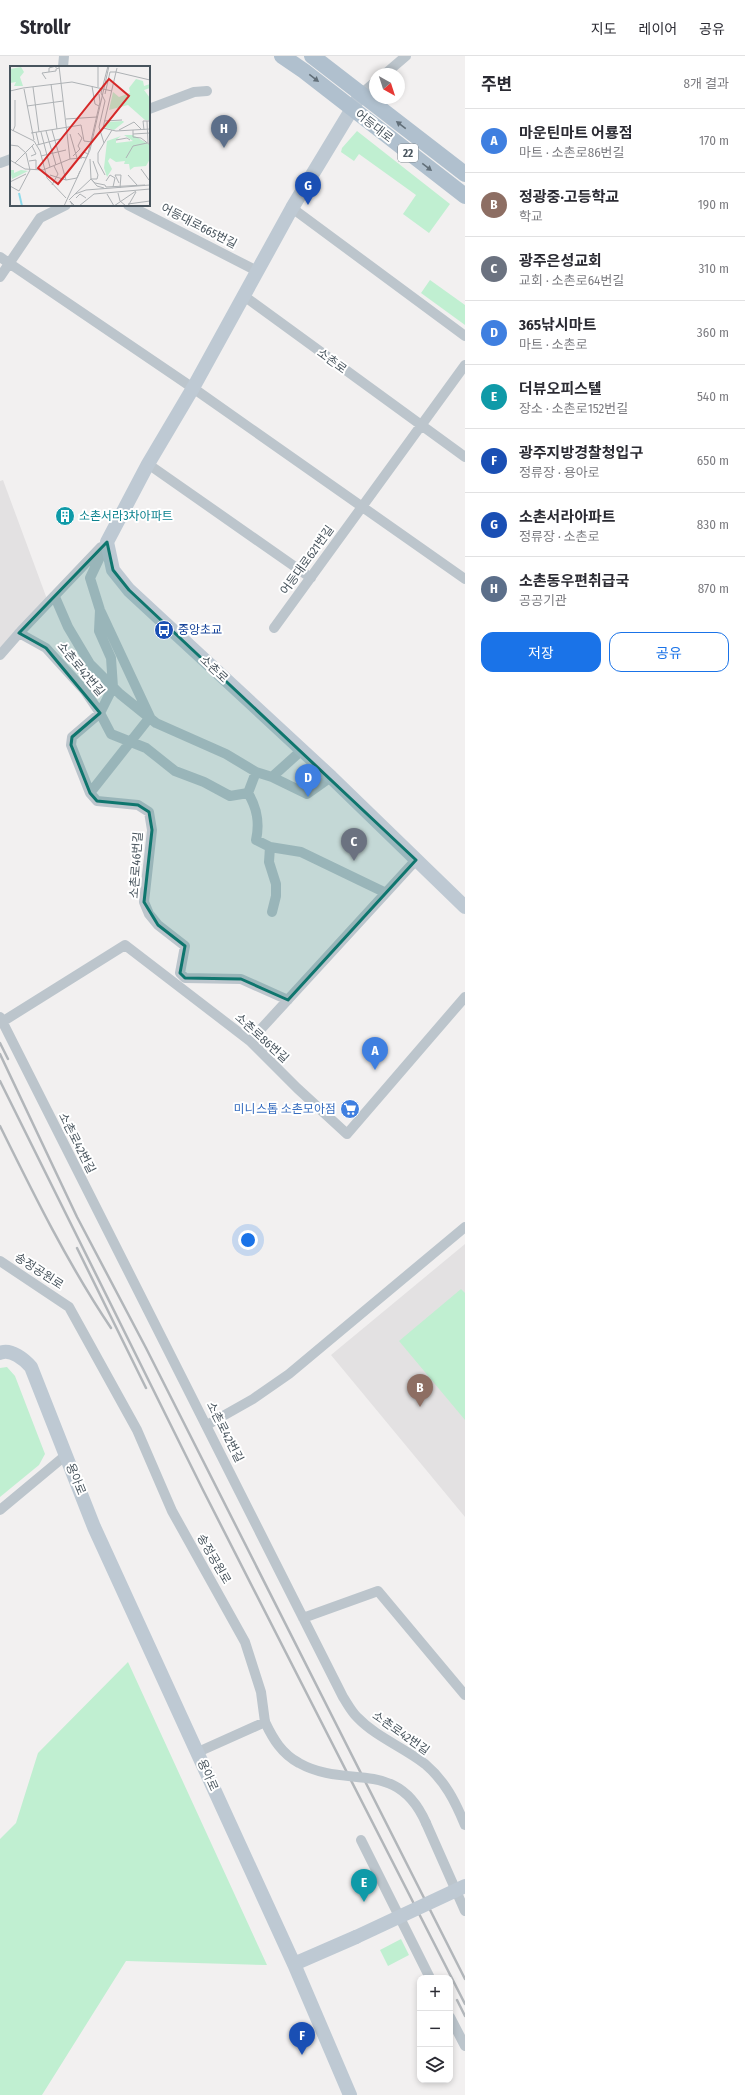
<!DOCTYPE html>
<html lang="ko">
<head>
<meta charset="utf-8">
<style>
	:root { --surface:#fff; --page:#f7f7f7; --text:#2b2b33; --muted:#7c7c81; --line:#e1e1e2; --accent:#1a73e8 }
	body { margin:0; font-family:"Fira Sans Condensed","Noto Sans KR",sans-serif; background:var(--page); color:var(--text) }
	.controls { position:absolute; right:12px; bottom:12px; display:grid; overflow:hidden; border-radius:8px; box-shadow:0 2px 6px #0003 }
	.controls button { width:36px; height:36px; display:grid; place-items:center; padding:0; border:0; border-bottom:1px solid var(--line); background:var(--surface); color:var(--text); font:20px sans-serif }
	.compass { position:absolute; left:369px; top:12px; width:36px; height:36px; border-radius:50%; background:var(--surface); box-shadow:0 2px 6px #0003; rotate:141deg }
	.you { position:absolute; left:248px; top:1184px; width:14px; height:14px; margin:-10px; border:3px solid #fff; border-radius:50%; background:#1a73e8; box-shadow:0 0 0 6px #1a73e833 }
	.badge { display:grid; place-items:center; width:26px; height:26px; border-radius:50%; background:var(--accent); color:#fff; font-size:13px; font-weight:700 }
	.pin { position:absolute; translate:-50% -33px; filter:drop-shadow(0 1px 2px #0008) }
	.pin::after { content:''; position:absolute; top:21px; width:14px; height:12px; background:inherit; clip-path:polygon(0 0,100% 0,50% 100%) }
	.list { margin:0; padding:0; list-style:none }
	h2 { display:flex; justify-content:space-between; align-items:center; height:52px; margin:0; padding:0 16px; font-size:17px }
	h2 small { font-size:13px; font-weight:400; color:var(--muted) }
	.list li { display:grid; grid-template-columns:26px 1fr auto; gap:12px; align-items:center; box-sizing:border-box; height:64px; padding:0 16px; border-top:1px solid var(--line) }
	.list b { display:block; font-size:15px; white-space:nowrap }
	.list p { margin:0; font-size:13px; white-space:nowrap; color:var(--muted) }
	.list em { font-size:13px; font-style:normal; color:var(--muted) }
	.actions { display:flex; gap:8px; padding:12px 16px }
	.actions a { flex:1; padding:9px 0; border:1px solid var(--accent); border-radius:12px; text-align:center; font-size:14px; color:var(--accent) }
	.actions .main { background:var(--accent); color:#fff }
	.icon { flex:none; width:22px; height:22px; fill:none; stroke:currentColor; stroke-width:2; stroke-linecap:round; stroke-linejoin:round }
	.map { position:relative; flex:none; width:465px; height:2039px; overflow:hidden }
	header { display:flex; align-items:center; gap:24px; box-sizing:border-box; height:56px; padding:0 20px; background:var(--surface); border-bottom:1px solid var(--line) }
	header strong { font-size:19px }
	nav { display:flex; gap:22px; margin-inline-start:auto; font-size:14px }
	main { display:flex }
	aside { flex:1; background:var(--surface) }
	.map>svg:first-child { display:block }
	.education { fill:#e3e1e2 }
	.green { fill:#c0efd1 }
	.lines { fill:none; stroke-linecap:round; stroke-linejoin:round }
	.street { stroke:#bcc5cc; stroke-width:10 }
	.secondary { stroke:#bec9d3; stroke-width:14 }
	.primary { stroke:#b0c0ce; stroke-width:16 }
	.rail { stroke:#b2b6ba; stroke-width:2.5 }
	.street-bridge { stroke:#bcc5cc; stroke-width:10 }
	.secondary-bridge { stroke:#bec9d3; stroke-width:14 }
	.oneway { fill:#626f79 }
	.marked { fill:#0f766e; fill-opacity:0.2; stroke:#0f766e; stroke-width:3; stroke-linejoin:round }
	.labels { text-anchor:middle; stroke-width:4; stroke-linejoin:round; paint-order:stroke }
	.shield { fill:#fff; stroke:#7f878e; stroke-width:1 }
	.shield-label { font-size:11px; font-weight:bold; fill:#48545d }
	.street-label { font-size:12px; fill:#48545d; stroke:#fff }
	.culture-label { font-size:12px; fill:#0d838f; stroke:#fff; text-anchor:start }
	.transit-label { font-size:12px; fill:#164399; stroke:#fff; text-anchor:start }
	.shop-label { font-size:12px; fill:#366cbe; stroke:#fff; text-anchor:end }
	.inset-river { fill:none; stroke:#8edaeb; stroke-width:2 }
	.inset-road { fill:none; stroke:#aeb2b5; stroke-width:1 }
	.view { fill:#d62828; fill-opacity:0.15; stroke:#d62828; stroke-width:2 }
	.inset-edge { fill:none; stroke:#48545d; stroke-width:2 }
</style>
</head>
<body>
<header>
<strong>Strollr</strong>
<nav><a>지도</a><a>레이어</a><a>공유</a></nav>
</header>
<main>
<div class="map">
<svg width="465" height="2039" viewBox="0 0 465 2039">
	<rect width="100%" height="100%" fill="#f2f0f0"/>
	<!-- education -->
	<path class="education" d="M3,424L47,543L0,592V425Z
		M465,1188V1461L331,1299Z"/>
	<!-- green -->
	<path class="green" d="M357,75L450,148L429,177L403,158L416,139L359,98L354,105L341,96L342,92Z
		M430,224L465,249V269L421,237Z
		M461,1233L465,1237V1364L399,1285Z
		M7,1311L15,1320L45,1398L39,1409L0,1441V1312Z
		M128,1606L267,1909L126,1905L42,2039H0V1783L16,1767L38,1697Z
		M401,1883L409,1899L388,1910L380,1894Z"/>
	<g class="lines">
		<!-- street -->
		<path class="street" d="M63,11L64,0
			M385,18L406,0
			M361,38L375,26
			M149,53L194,36L207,35
			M0,107L11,103
			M128,149L257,215
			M292,152L465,280
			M0,201L193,332L465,523
			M0,221L40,162L66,149
			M244,240L465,401
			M148,408L311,522
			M55,541L68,571L90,608L120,638L156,667L226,698L256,716
			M100,554L99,575L111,602L113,631L100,657L72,681L71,689L90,737L97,745L138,749L149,756L152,774L144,846L149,858L158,869L185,890L180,917L185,922L241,923L288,944
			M274,572L465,309
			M19,577L46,592L85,635L100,657L111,678L146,692L175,715L204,726L230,740L248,737C257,752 260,766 256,784L270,791L301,796L384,836
			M0,599L21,575L101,491
			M272,721L307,738L331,721
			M90,737L150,661L100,554L90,522L107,486
			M248,737L256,716L272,721L302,694
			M270,791L269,806L276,828V840L272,856
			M0,961L343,1641C347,1647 351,1655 357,1661C376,1681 403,1691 425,1708C445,1725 455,1745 465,1769
			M2,966L125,889L250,985L297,1032L347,1078L465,941
			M250,985L416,804
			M0,1205L69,1251L137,1374L172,1455L245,1586L261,1636L265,1666L198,1696
			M207,1369L253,1343L289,1318L465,1171
			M0,1454L66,1399
			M303,1562L378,1535L465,1639
			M426,1767L465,1855
			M361,1784L430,1922
			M450,1961L465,1990"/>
		<!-- secondary -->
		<path class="secondary" d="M358,43L292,152L193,332L148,408L107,486L113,514L129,534L331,721L465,851
			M0,1297C11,1292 25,1304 31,1311L94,1471L294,1908L350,2039
			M294,1908L356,1881"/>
		<!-- primary -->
		<path class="primary" d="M282,0L304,15L465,140
			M312,0L465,118"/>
		<!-- rail -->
		<path class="rail" d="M0,987L8,1003
			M0,998L77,1161L146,1292L465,1923
			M0,1025L203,1434L465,1948
			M0,1070C34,1139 68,1208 111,1272
			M77,1192L146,1332
			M457,1944L465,1960"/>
		<!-- street-bridge -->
		<path class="street-bridge" d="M265,1666C273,1683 282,1698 299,1707C347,1734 397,1701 426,1767"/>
		<!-- secondary-bridge -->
		<path class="secondary-bridge" d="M356,1881L465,1830"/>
	</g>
	<!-- one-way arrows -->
	<defs><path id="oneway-solid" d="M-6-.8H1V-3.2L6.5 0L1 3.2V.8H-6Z"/></defs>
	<g class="oneway">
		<use href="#oneway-solid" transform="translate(314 22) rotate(38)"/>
		<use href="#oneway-solid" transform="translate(401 69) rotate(-143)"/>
		<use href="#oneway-solid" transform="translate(427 111) rotate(38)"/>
	</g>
	<!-- marked area -->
	<path class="marked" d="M107,486L113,514L129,534L416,804L288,944L241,923L185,922L180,917L185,890L158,869L144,846L152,774L149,756L138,749L97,745L90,737L71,689L72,681L100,657L46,592L19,577Z"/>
	<!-- icons -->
	<defs>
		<symbol id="building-disc" viewBox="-11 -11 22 22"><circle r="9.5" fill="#0f9aa8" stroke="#fff"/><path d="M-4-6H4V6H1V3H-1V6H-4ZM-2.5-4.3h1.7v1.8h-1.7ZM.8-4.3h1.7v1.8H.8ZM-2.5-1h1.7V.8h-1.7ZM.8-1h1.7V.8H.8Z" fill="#fff"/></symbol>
		<symbol id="bus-disc" viewBox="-11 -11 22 22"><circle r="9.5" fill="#1a4fb4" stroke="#fff"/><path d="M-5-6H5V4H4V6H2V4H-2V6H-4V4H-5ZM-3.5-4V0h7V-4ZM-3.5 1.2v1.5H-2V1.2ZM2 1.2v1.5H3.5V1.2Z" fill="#fff"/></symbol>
		<symbol id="supermarket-disc" viewBox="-11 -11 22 22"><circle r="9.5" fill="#3f7fe0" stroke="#fff"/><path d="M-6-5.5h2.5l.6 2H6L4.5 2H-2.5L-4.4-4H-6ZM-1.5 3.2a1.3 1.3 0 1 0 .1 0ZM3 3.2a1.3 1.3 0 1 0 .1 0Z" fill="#fff"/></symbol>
	</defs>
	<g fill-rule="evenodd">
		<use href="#building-disc" x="54" y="449" width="22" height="22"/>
		<use href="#bus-disc" x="153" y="563" width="22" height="22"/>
		<use href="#supermarket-disc" x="339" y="1042" width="22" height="22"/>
	</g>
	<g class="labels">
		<!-- shield labels -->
		<rect class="shield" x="398" y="88" width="20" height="18" rx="3"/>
		<g class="shield-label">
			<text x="408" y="101">22</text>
		</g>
		<!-- street labels -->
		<g class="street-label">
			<text transform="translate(374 70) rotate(38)" y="4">어등대로</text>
			<text transform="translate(199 170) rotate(27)" y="4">어등대로665번길</text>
			<text transform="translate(332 305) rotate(36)" y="4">소촌로</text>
			<text transform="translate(307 504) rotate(-54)" y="4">어등대로621번길</text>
			<text transform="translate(81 613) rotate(50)" y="4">소촌로42번길</text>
			<text transform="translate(214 613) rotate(43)" y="4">소촌로</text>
			<text transform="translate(136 809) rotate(-86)" y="4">소촌로46번길</text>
			<text transform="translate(262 982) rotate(42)" y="4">소촌로86번길</text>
			<text transform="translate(77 1087) rotate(63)" y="4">소촌로42번길</text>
			<text transform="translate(39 1215) rotate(33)" y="4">송정공원로</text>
			<text transform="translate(225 1376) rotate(63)" y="4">소촌로42번길</text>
			<text transform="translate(76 1423) rotate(68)" y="4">용아로</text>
			<text transform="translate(214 1503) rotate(60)" y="4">송정공원로</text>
			<text transform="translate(401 1677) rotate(35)" y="4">소촌로42번길</text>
			<text transform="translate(208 1719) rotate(66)" y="4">용아로</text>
		</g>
		<!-- culture labels -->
		<g class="culture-label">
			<text x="79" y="464">소촌서라3차아파트</text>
		</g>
		<!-- transit labels -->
		<g class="transit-label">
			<text x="178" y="578">중앙초교</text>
		</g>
		<!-- shop labels -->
		<g class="shop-label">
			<text x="336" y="1057">미니스톱 소촌모아점</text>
		</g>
	</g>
	<!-- overview -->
	<g transform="translate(10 10)">
		<rect width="140" height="140" fill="#f2f0f0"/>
		<path d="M11,1L14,6L10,11L13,20H4L6,16L0,17V3ZM126,13L133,15L134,20L140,18V22L134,24L140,32V54H135L118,39L99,44L103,26L109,31L120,27L119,22ZM96,56L113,55L114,56L104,64L94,61ZM114,69H123L140,79V93L136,100L124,101L120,104L119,98H114L115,95L106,96L100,92L98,95L102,103L97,111L94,102L97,75L111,70L106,74V77L123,75ZM0,104H4V107L11,104L18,105L2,113Z" fill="#c0efd1"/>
		<path class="inset-river" d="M9,127L12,140"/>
		<path class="inset-road" d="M49,0L60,93M107,2L106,6L140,14M39,6V2L46,0V2M36,13L32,7L46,5V3L49,2M41,18L47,63M82,20L85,38L89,40M23,21L29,66M88,21V0M13,22L62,16L102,25M14,23L24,74M0,25L13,22M95,28L100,6H106L93,62L106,65L140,63M17,40L53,35M56,53L87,51M94,55L112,54M137,55L138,77M0,63L24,75L30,85L37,112L56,132M42,64L56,114M109,64L124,56L132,64M123,64V71L131,72L140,79M134,64L133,55H140M3,65L5,60V34M36,65L46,99M26,66L29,79M31,66L40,101M21,67L71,59L74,75L82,76M60,68L67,92M123,68L140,67M106,74L117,72L120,74M94,77L102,64M0,79L8,80L16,87L20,104L9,125L0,120M27,79L50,73M78,88L90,36L89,28M21,90L26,88L22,80M31,90L56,84M63,90L70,83L68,80L72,72L68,67M70,91L76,92L78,88L74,86L71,91M116,92L123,80L137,77M80,93L81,113L87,120L94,122M0,94L15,103L33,104L60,93L72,92M19,95L26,94V104M5,97L24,78M131,103L139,114M40,109L56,114L67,112L70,105M95,109L88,96V87L94,77L89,61L95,35L91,27L98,0M118,109L127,119M81,113H87L88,109L83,95M81,113L85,117L95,119M96,115L100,109L105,112L103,121M0,116L16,108M109,117L105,109H111L110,122M42,119L48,108L44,100M95,119L96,121L135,119M108,127L110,135L116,140M65,128L81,113M97,128L104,140M66,132L70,128L76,132M59,134L65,128L76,124L140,119M118,138L140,135M54,140L80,84L99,0M63,140L60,135L65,140M69,140L84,128L140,123M104,140L126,125M118,140L126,126"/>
		<path class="view" d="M99,13L119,30L48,118L28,102Z"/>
		<rect width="140" height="140" class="inset-edge"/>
	</g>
</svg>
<div class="controls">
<button>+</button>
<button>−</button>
<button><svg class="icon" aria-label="layers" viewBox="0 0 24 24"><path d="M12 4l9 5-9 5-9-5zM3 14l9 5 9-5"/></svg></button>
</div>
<svg class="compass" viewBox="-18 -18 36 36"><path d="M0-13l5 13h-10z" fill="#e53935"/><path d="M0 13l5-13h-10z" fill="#7c7c81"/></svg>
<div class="you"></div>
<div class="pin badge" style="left:375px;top:1014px;background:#3f7fe0">A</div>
<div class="pin badge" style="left:420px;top:1351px;background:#8d6e63">B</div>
<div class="pin badge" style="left:354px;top:805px;background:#6b7280">C</div>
<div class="pin badge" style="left:308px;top:741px;background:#3f7fe0">D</div>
<div class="pin badge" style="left:364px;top:1846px;background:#0f9aa8">E</div>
<div class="pin badge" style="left:302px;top:1999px;background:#1a4fb4">F</div>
<div class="pin badge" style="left:308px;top:149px;background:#1a4fb4">G</div>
<div class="pin badge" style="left:224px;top:92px;background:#5c6f8a">H</div>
</div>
<aside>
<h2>주변<small>8개 결과</small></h2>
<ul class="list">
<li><span class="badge" style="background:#3f7fe0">A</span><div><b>마운틴마트 어룡점</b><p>마트 · 소촌로86번길</p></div><em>170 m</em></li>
<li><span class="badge" style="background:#8d6e63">B</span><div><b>정광중·고등학교</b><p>학교</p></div><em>190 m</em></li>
<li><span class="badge" style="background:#6b7280">C</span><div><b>광주은성교회</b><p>교회 · 소촌로64번길</p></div><em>310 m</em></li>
<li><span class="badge" style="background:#3f7fe0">D</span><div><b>365낚시마트</b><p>마트 · 소촌로</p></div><em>360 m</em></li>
<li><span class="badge" style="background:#0f9aa8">E</span><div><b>더뷰오피스텔</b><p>장소 · 소촌로152번길</p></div><em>540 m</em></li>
<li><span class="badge" style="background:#1a4fb4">F</span><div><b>광주지방경찰청입구</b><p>정류장 · 용아로</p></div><em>650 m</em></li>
<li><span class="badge" style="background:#1a4fb4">G</span><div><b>소촌서라아파트</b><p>정류장 · 소촌로</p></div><em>830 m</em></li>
<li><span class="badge" style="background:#5c6f8a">H</span><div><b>소촌동우편취급국</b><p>공공기관</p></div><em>870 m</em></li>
</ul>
<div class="actions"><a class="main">저장</a><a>공유</a></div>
</aside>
</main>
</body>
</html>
